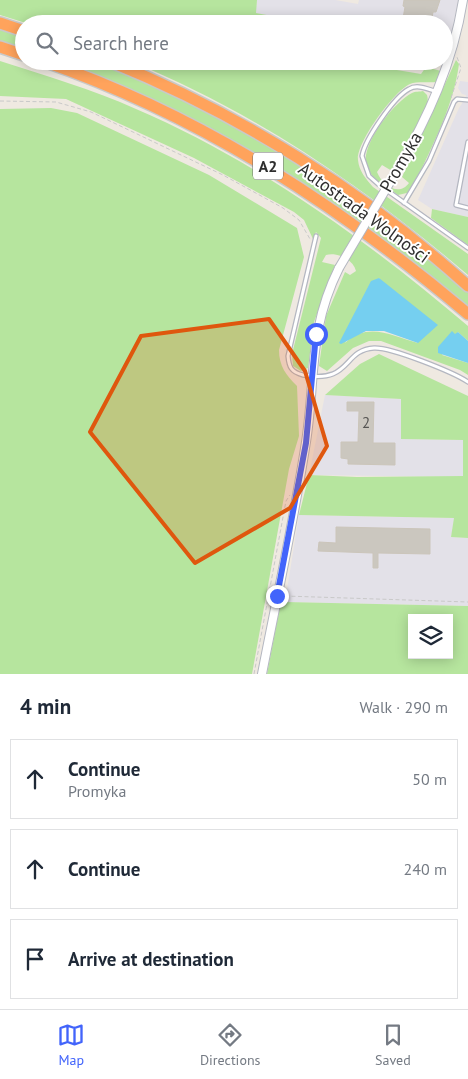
<!DOCTYPE html>
<html lang="en">
<head>
<meta charset="utf-8">
<style>
	:root { --surface:#fff; --page:#f6f6f7; --text:#1f2937; --muted:#747a83; --line:#e0e1e3; --accent:#4264fb }
	body { margin:0; font-family:"PT Sans",sans-serif; background:var(--page); color:var(--text) }
	.controls { position:absolute; right:15px; bottom:15px; display:grid; overflow:hidden; border-radius:0px; box-shadow:0 2px 12px #0003 }
	.controls button { width:45px; height:45px; display:grid; place-items:center; padding:0; border:0; border-bottom:1px solid var(--line); background:var(--surface); color:var(--text); font:25px sans-serif }
	.stop { position:absolute; width:15px; height:15px; margin:-11px; border:4px solid #4264fb; border-radius:50%; background:#fff }
	.stop.end { background:#4264fb; border-color:#fff; box-shadow:0 1px 5px #0008 }
	.list { margin:0; padding:0; list-style:none }
	h2 { display:flex; justify-content:space-between; align-items:center; height:65px; margin:0; padding:0 20px; font-size:21px }
	h2 small { font-size:16px; font-weight:400; color:var(--muted) }
	.list li { display:grid; grid-template-columns:32px 1fr auto; gap:15px; align-items:center; box-sizing:border-box; height:80px; margin:0 10px 10px; padding:0 10px; border:1px solid var(--line); border-radius:0px }
	.list b { display:block; font-size:19px; white-space:nowrap }
	.list p { margin:0; font-size:16px; white-space:nowrap; color:var(--muted) }
	.list em { font-size:16px; font-style:normal; color:var(--muted) }
	.icon { flex:none; width:28px; height:28px; fill:none; stroke:currentColor; stroke-width:2; stroke-linecap:round; stroke-linejoin:round }
	.map { position:relative; flex:none; width:468px; height:674px; overflow:hidden }
	.search { position:absolute; background:var(--surface); box-shadow:0 2px 12px #0003; left:15px; right:15px; top:15px; height:55px; display:flex; align-items:center; gap:12px; box-sizing:border-box; padding:0 18px; border-radius:28px; color:var(--muted); font-size:19px }
	.sheet { height:335px; background:var(--surface) }
	nav { display:flex; justify-content:space-around; align-items:center; box-sizing:border-box; height:70px; border-top:1px solid var(--line); background:var(--surface); font-size:14px; color:var(--muted) }
	nav a { display:grid; justify-items:center; gap:2px }
	nav .on { color:var(--accent) }
	.map>svg:first-child { display:block }
	.industrial { fill:#e3e1e8 }
	.green { fill:#b6e59e; fill-rule:evenodd }
	.water { fill:#75cff0 }
	.building { fill:#cbc7bf; stroke:#cbc5ba }
	.lines { fill:none; stroke-linecap:round; stroke-linejoin:round }
	.service-casing { stroke:#b4b7c1; stroke-width:5.5 }
	.tertiary-casing { stroke:#b4b7c1; stroke-width:10 }
	.motorway-casing { stroke:#c9c9c9; stroke-width:14 }
	.path { stroke:#c9c9c9; stroke-width:1; stroke-dasharray:4 2.5; stroke-linecap:butt }
	.service { stroke:#fff; stroke-width:3 }
	.tertiary { stroke:#fff; stroke-width:8 }
	.motorway { stroke:#ffa35c; stroke-width:11 }
	.tertiary-bridge-casing { stroke:#b4b7c1; stroke-width:10; stroke-linecap:butt }
	.tertiary-bridge { stroke:#fff; stroke-width:8 }
	.route { stroke:#4264fb; stroke-width:6 }
	.marked { fill:#df570e; fill-opacity:0.2; stroke:#df570e; stroke-width:4; stroke-linejoin:round }
	.labels { text-anchor:middle; stroke-width:4; stroke-linejoin:round; paint-order:stroke }
	.number-label { font-size:15px; fill:#555452 }
	.shield { fill:#fff; stroke:#6d6d6d; stroke-width:1 }
	.shield-label { font-size:16px; font-weight:bold; fill:#2e2e2e }
	.street-label { font-size:18px; fill:#2e2e2e; stroke:#fff }
</style>
</head>
<body>
<div class="map">
<svg width="468" height="674" viewBox="0 0 468 674">
	<rect width="100%" height="100%" fill="#efe9e1"/>
	<!-- industrial -->
	<path class="industrial" d="M257,0H335L358,4L359,0H458L449,47L444,46V24H314L255,13Z
		M460,81L468,82V217L432,209L418,200L459,108L465,99L466,95L462,94L458,88Z
		M325,395L401,399V439L463,440V477L309,475Z
		M299,515L455,518L451,537L468,538V606L285,602Z"/>
	<!-- green -->
	<path class="green" d="M0,0H257L256,13L314,24H29L0,15Z
		M0,27L24,34V51L0,43Z
		M456,60L459,64C453,110 429,151 411,192L398,195C386,186 374,182 367,168C358,147 394,102 412,93C415,91 420,92 423,91L427,95C433,113 402,154 392,171L382,165L377,172C382,185 399,197 409,183L402,177Z
		M0,61C46,76 92,89 136,109C257,161 368,241 468,326V341L458,332L442,355L468,363V375L460,370L381,341H369L353,348L327,371L319,366L326,316L345,272L350,275L356,271C353,259 337,252 326,255L322,262L335,265L314,322L308,368L301,371L293,366L292,354L321,238L316,232L313,239L304,220L294,212L194,158L66,99L0,96ZM379,278L418,343C392,336 368,321 345,343Z
		M54,61H99L186,100L267,143L366,208L468,291V309L374,234L324,198Z
		M130,61H398L397,70L421,74L426,67L441,71L437,82C429,83 417,81 410,84C394,91 356,143 358,160C359,171 366,179 373,187L468,254V275C366,188 255,112 130,61Z
		M51,108L77,113L209,175L297,228L304,257L279,350C279,366 286,375 297,386L299,436L289,469L252,674H0V109Z
		M432,209L468,217V245L431,218Z
		M379,354L468,396V538L451,537L454,518L299,515L309,475L357,477L463,476V440L401,439V399L325,395L360,364Z
		M285,602L468,606V674H267L280,606ZM412,618H449V655H412Z"/>
	<!-- water -->
	<path class="water" d="M379,278L438,325L418,343L384,331H366L341,344L339,343L371,281Z
		M452,331L455,334L458,332L468,341V363L438,353V347Z"/>
	<!-- building -->
	<path class="building" d="M404,0H440L436,12H433L431,24H402L405,7L403,6Z
		M347,402H374L373,443H395V465L348,464V459L341,458V442H358L359,411H347Z
		M336,527L430,529V554L378,553V568H373V553L318,551L319,542L336,543Z"/>
	<g class="lines">
		<defs>
			<path id="service" d="M435,91C427,89 417,84 409,89C394,97 365,139 362,156L369,176L378,184L468,248
				M468,142L456,205L468,208
				M404,203L429,161L454,102L457,99L468,100
				M316,236L288,356C289,367 291,372 303,375C352,384 342,350 374,348C391,347 453,372 468,382"/>
			<path id="tertiary" d="M396,172C428,118 453,63 463,0
				M262,674C277,597 294,520 306,442C316,377 308,330 339,268"/>
			<path id="motorway" d="M0,23L24,31
				M0,47L24,55
				M43,61C202,116 340,206 468,314
				M109,61C240,114 363,191 468,286"/>
		</defs>
		<!-- service casing -->
		<use href="#service" class="service-casing"/>
		<!-- tertiary casing -->
		<use href="#tertiary" class="tertiary-casing"/>
		<!-- motorway casing -->
		<use href="#motorway" class="motorway-casing"/>
		<!-- path -->
		<path class="path" d="M451,98L461,68L457,57
			M0,101L56,102L91,112L223,175L283,208L299,220L310,239
			M285,596L468,602
			M254,674L286,501L290,495"/>
		<!-- service -->
		<use href="#service" class="service"/>
		<!-- tertiary -->
		<use href="#tertiary" class="tertiary"/>
		<!-- motorway -->
		<use href="#motorway" class="motorway"/>
		<defs>
			<path id="tertiary-bridge" d="M339,268L396,172"/>
		</defs>
		<!-- tertiary-bridge casing -->
		<use href="#tertiary-bridge" class="tertiary-bridge-casing"/>
		<!-- tertiary-bridge -->
		<use href="#tertiary-bridge" class="tertiary-bridge"/>
	</g>
	<g class="lines">
		<!-- route -->
		<path class="route" d="M277,596L306,443L316,334"/>
	</g>
	<!-- marked area -->
	<path class="marked" d="M269,319L305,371L327,446L290,508L195,563L90,432L141,336Z"/>
	<g class="labels">
		<!-- number labels -->
		<g class="number-label">
			<text x="366" y="428">2</text>
		</g>
		<!-- shield labels -->
		<rect class="shield" x="253" y="152.5" width="30" height="27" rx="4"/>
		<g class="shield-label">
			<text x="268" y="172">A2</text>
		</g>
		<!-- street labels -->
		<g class="street-label">
			<text transform="translate(401 162) rotate(-60)" y="6">Promyka</text>
			<text transform="translate(364 213) rotate(36)" y="6">Autostrada Wolności</text>
		</g>
	</g>
</svg>
<div class="controls">
<button><svg class="icon" aria-label="layers" viewBox="0 0 24 24"><path d="M12 4l9 5-9 5-9-5zM3 14l9 5 9-5"/></svg></button>
</div>
<div class="stop" style="left:316px;top:334px"></div>
<div class="stop end" style="left:277px;top:596px"></div>
<div class="search"><svg class="icon" aria-label="search" viewBox="0 0 24 24"><circle cx="10" cy="10" r="6"/><path d="M15 15l6 6"/></svg>Search here</div>
</div>
<section class="sheet">
<h2>4 min<small>Walk · 290 m</small></h2>
<ul class="list">
<li><svg class="icon" aria-label="ahead" viewBox="0 0 24 24"><path d="M12 20V5M6 11l6-6 6 6"/></svg><div><b>Continue</b><p>Promyka</p></div><em>50 m</em></li>
<li><svg class="icon" aria-label="ahead" viewBox="0 0 24 24"><path d="M12 20V5M6 11l6-6 6 6"/></svg><div><b>Continue</b></div><em>240 m</em></li>
<li><svg class="icon" aria-label="arrive" viewBox="0 0 24 24"><path d="M6 21V4h12l-3 4 3 4H6"/></svg><div><b>Arrive at destination</b></div></li>
</ul>
</section>
<nav>
<a class="on"><svg class="icon" aria-label="map" viewBox="0 0 24 24"><path d="M3 6l6-2 6 2 6-2v14l-6 2-6-2-6 2zM9 4v14M15 6v14"/></svg>Map</a>
<a><svg class="icon" aria-label="directions" viewBox="0 0 24 24"><path d="M12 3l9 9-9 9-9-9zM9 14v-3h6M13 9l2 2-2 2"/></svg>Directions</a>
<a><svg class="icon" aria-label="saved" viewBox="0 0 24 24"><path d="M7 4h10v16l-5-4-5 4z"/></svg>Saved</a>
</nav>
</body>
</html>
